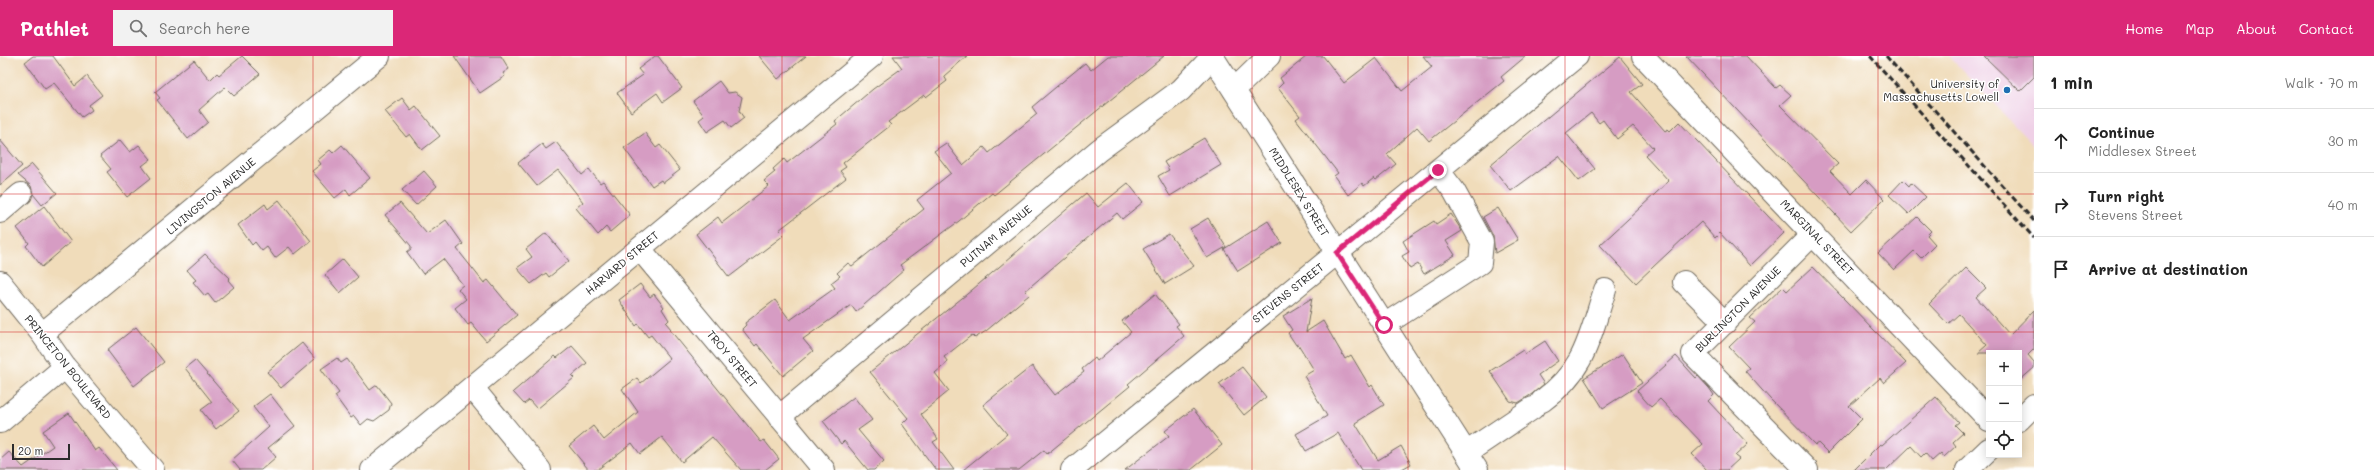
<!DOCTYPE html>
<html lang="en">
<head>
<meta charset="utf-8">
<style>
	:root { --surface:#fff; --page:#f2f2f2; --text:#222; --muted:#767676; --line:#e0e0e0; --accent:#db2777 }
	body { margin:0; font-family:Mali,sans-serif; background:var(--page); color:var(--text) }
	.controls { position:absolute; right:12px; bottom:12px; display:grid; overflow:hidden; border-radius:0px; box-shadow:0 2px 10px #0003 }
	.controls button { width:36px; height:36px; display:grid; place-items:center; padding:0; border:0; border-bottom:1px solid var(--line); background:var(--surface); color:var(--text); font:20px sans-serif }
	.scale { position:absolute; left:12px; bottom:10px; width:58px; box-sizing:border-box; padding-left:4px; border:2px solid #2b2b2b; border-top:0; font-size:11px; line-height:14px; white-space:nowrap; color:#2b2b2b; -webkit-text-stroke:3px #fff; paint-order:stroke }
	.stop { position:absolute; width:12px; height:12px; margin:-9px; border:3px solid #db2777; border-radius:50%; background:#fff }
	.stop.end { background:#db2777; border-color:#fff; box-shadow:0 1px 4px #0008 }
	.list { margin:0; padding:0; list-style:none }
	h2 { display:flex; justify-content:space-between; align-items:center; height:52px; margin:0; padding:0 16px; font-size:17px }
	h2 small { font-size:13px; font-weight:400; color:var(--muted) }
	.list li { display:grid; grid-template-columns:26px 1fr auto; gap:12px; align-items:center; box-sizing:border-box; height:64px; padding:0 16px; border-top:1px solid var(--line) }
	.list b { display:block; font-size:15px; white-space:nowrap }
	.list p { margin:0; font-size:13px; white-space:nowrap; color:var(--muted) }
	.list em { font-size:13px; font-style:normal; color:var(--muted) }
	.icon { flex:none; width:22px; height:22px; fill:none; stroke:currentColor; stroke-width:2; stroke-linecap:round; stroke-linejoin:round }
	.map { position:relative; flex:none; width:2034px; height:414px; overflow:hidden }
	header { display:flex; align-items:center; gap:24px; box-sizing:border-box; height:56px; padding:0 20px; background:var(--accent); color:#fff }
	header strong { font-size:19px }
	nav { display:flex; gap:22px; margin-inline-start:auto; font-size:14px }
	.search { width:280px; height:36px; background:var(--page); display:flex; align-items:center; gap:10px; box-sizing:border-box; padding:0 14px; border-radius:0px; color:var(--muted); font-size:15px }
	main { display:flex }
	aside { flex:1; background:var(--surface) }
	.map>svg:first-child { display:block }
	.built { fill:#efd0e6 }
	.building { fill:#d69cc3 }
	.lines { fill:none; stroke-linecap:round; stroke-linejoin:round }
	.minor-casing { stroke:#70695d; stroke-width:24 }
	.major-casing { stroke:#70695d; stroke-width:24 }
	.minor { stroke:#fff; stroke-width:22 }
	.major { stroke:#fff; stroke-width:22 }
	.rail { stroke:#2b2b2b; stroke-width:3; stroke-dasharray:6 3; stroke-linecap:butt }
	.route { stroke:#db2777; stroke-width:5 }
	.grid { fill:none; stroke:#d62828; stroke-width:1; stroke-opacity:0.55 }
	.poi-dot { fill:#1f6fb2; stroke:#fff; stroke-width:1.5 }
	.labels { text-anchor:middle; stroke-width:3; stroke-linejoin:round; paint-order:stroke }
	.poi-label { font-size:11px; fill:#2b2b2b; stroke:#fff; text-anchor:end }
	.street-label { font-size:11px; fill:#2b2b2b; stroke:#fff }
</style>
</head>
<body>
<header>
<strong>Pathlet</strong>
<div class="search"><svg class="icon" aria-label="search" viewBox="0 0 24 24"><circle cx="10" cy="10" r="6"/><path d="M15 15l6 6"/></svg>Search here</div>
<nav><a>Home</a><a>Map</a><a>About</a><a>Contact</a></nav>
</header>
<main>
<div class="map">
<svg width="2034" height="414" viewBox="0 0 2034 414">
	<rect width="100%" height="100%" fill="#fff"/>
	<filter id="ink" filterUnits="userSpaceOnUse"><feTurbulence type="fractalNoise" baseFrequency=".025" numOctaves="2"/><feDisplacementMap in="SourceGraphic" scale="8" xChannelSelector="R" yChannelSelector="G"/><feConvolveMatrix kernelMatrix="1 2 1 2 8 2 1 2 1" color-interpolation-filters="sRGB"/></filter>
	<filter id="wash" filterUnits="userSpaceOnUse"><feTurbulence type="fractalNoise" baseFrequency=".012" numOctaves="4" result="noise"/><feDisplacementMap in="SourceGraphic" scale="16" xChannelSelector="R" yChannelSelector="G"/><feGaussianBlur stdDeviation="0.9" result="paint"/><feColorMatrix in="noise" values="0 0 0 0 0 0 0 0 0 0 0 0 0 0 0 0 0 1.4 0 .05"/><feComposite in="paint" operator="in"/></filter>
	<g filter="url(#wash)">
		<rect width="100%" height="100%" fill="#f0dcba"/>
		<!-- built -->
		<path class="built" d="M1949,0H2034V90L2013,68Z"/>
		<g id="blocks">
			<!-- building -->
			<path class="building" d="M33,0H53L75,30L87,20L102,39L89,49L92,54L82,61L54,27L45,33L25,6Z
				M242,0L260,18L234,40L225,31L199,54L208,66L188,83L157,44L160,42L155,36L194,4L210,24L217,17L219,19Z
				M454,0H501L509,13L503,17L505,20L480,37Z
				M655,0H658L682,32L663,46L657,37L631,56L617,37L643,19L638,13Z
				M759,0H806L778,23Z
				M893,0H967L944,20L947,25L926,41L924,39L888,66L891,69L843,107L846,111L840,115L846,122L779,174L784,179L729,221L696,178L718,161L722,167L769,130L764,125L775,116L773,113L784,103L787,107L837,68L835,65L873,33L902,12Z
				M1108,0H1164L994,139L992,137L959,165L900,209L904,214L856,256L851,249L803,283L813,295L783,320L757,288L755,290L742,273L746,269L745,267L775,244L790,264L835,232L831,227L840,220L837,217L848,207L852,210L924,153L917,144L951,117L934,95L946,87L963,109L984,91L989,97L1037,58L1032,51L1062,26L1085,7L1091,14Z
				M1307,0H1323L1344,27L1376,2L1402,35L1432,11L1423,0H1526L1501,21L1504,25L1429,85L1417,71L1387,98L1396,108L1376,124L1374,122L1364,130L1362,127L1348,139L1334,120L1338,117L1296,63L1300,60L1278,32L1283,27L1280,22Z
				M1686,0H1746L1776,32L1780,29L1791,39L1780,49L1838,108L1830,115L1852,138L1866,124L1884,143L1851,175Z
				M1984,0H2034V21L2020,35Z
				M1620,1L1642,28L1631,36L1665,75L1668,73L1670,75L1679,66L1784,177L1750,210L1720,177L1715,182L1701,166L1636,227L1600,189L1669,125L1645,99L1653,92L1633,70L1617,83L1603,64L1599,67L1591,57L1566,77L1595,113L1579,125L1559,100L1511,135L1490,109Z
				M719,25L728,37L735,36L742,41L739,55L744,62L731,72L725,64L707,76L699,64L704,60L693,45Z
				M402,42L411,54L416,50L440,80L422,94L410,78L406,81L385,55Z
				M645,77L656,92L660,89L680,114L663,127L661,124L652,130L624,92Z
				M1204,82L1221,109L1170,140L1158,120L1169,114L1164,106Z
				M0,84L22,110L0,129Z
				M120,84L130,96L139,89L151,103L142,110L151,122L127,141L107,116L111,113L100,100Z
				M556,86L582,119L589,113L600,127L603,125L630,159L610,176L606,171L598,179L576,152L583,146L558,114L537,130L518,107L542,88L546,93Z
				M342,89L370,122L350,139L346,133L335,142L312,115L321,108L318,104L330,94L333,97Z
				M32,108L57,137L42,149L33,138L31,130L18,119Z
				M424,115L437,130L416,149L402,134Z
				M1903,124L1909,130L1911,127L1926,141L1909,158L1889,139Z
				M1128,127L1143,146L1122,163L1117,157L1025,235L1029,239L986,275L975,282L972,279L944,301L948,306L935,317L949,335L921,358L938,383L933,386L954,414H936L902,368L908,362L870,316L972,234L1086,137L1098,151Z
				M279,144L311,185L295,198L289,191L275,202L267,191L262,195L255,186L252,189L238,169L265,148L268,153Z
				M400,147L427,178L446,164L463,188L457,193L484,227L488,224L517,259L486,285L471,267L468,269L455,252L466,243L458,233L463,229L443,203L423,218L407,196L411,193V190L385,159Z
				M44,150L71,186L42,211L26,190L29,187L17,172Z
				M1498,152L1518,184L1495,197L1493,180L1483,161Z
				M1451,158L1462,175L1446,185L1455,199L1424,218L1418,208L1410,213L1402,200L1409,196L1403,185L1434,165L1436,168Z
				M1917,161L1931,175L1927,179L1935,188L1921,202L1914,195L1894,214L1878,197Z
				M1208,162L1226,191L1207,202L1190,173Z
				M1268,165L1282,187L1238,215L1224,193Z
				M546,177L569,205L549,221L546,217L531,228L517,212L532,201L526,193Z
				M1169,178L1194,210L1165,228L1143,193Z
				M205,198L230,222L228,224L234,231L215,247L208,238L205,240L193,226L196,224L187,214Z
				M343,203L358,221L340,237L325,219Z
				M1813,211L1906,307L1884,327L1880,322L1849,350L1862,363L1828,397L1818,387L1815,389L1770,343L1745,315L1749,312L1729,291L1755,266L1750,262L1783,231L1787,235Z
				M1966,212L1986,232L1976,241L2010,279L2034,254V293L2028,299L2034,306V312L2019,325V297H1978L1987,289L1959,258L1948,268L1929,248Z
				M640,228L650,241L654,238L664,251L662,253L669,264L666,267L671,273L670,274L761,386L764,384L779,403L765,414H741L712,381L682,406L662,381L640,398L632,387L597,414H589L569,390L593,370L604,384L638,356L622,333L637,322L641,327L670,303L651,279L648,281L638,268L636,270L619,244Z
				M1155,238L1179,268L1176,270L1184,280L1128,328L1130,330L1047,398L1044,394L1019,414H963L1007,378L983,349L1032,310L1055,339L1084,316L1082,313L1095,302L1097,305L1131,276L1122,265Z
				M1312,242L1306,276L1323,265L1345,303L1351,299L1370,331L1372,329L1384,349L1355,367L1378,404L1401,390L1411,408L1400,414H1361L1338,377L1306,395L1296,378L1327,360L1304,320L1314,314L1298,288L1296,289L1288,277L1292,274L1283,260Z
				M136,271L164,306L134,330L107,294Z
				M1545,285L1558,305L1538,319L1544,328L1532,338L1518,347L1510,345L1490,315L1523,294L1525,298Z
				M302,287L315,303L281,332L267,316Z
				M572,290L587,307L572,320L574,322L537,353L529,344L524,348L513,336L555,300L557,302Z
				M1623,298L1642,327L1603,352L1584,322Z
				M1676,300L1696,322L1698,320L1709,332L1714,339L1708,345L1748,388L1735,400L1739,403L1727,414H1707L1692,398L1703,388L1660,343L1651,351L1637,335Z
				M337,302L341,307L347,303L370,334L377,329L391,347L389,354L374,365L368,363L361,369L354,360L351,362L335,340L339,337L321,313Z
				M195,304L239,355L216,373L201,354L212,346L185,312Z
				M1242,311L1266,341L1244,359L1219,328Z
				M270,338L295,370L268,392L276,401L261,414H240L232,404L269,371L253,351Z
				M854,341L872,364L858,374L884,405L874,414H868L844,385L841,388L823,365Z
				M1936,341L1959,366L1955,369L1963,377L1953,386L1956,390L1944,401L1941,397L1932,405L1925,397L1921,401L1911,390L1886,414H1854L1880,388L1882,389Z
				M1193,353L1222,389L1191,414H1125L1169,380L1165,375Z
				M69,357L95,395L99,392L117,414H0V404L9,396L23,411L53,390L43,375Z"/>
		</g>
	</g>
	<g filter="url(#ink)">
		<use href="#blocks" fill-opacity="0" stroke="#70695d" stroke-width="1"/>
		<g class="lines">
			<defs>
				<path id="minor" d="M1643,0L1989,364
					M1234,34L1269,0
					M0,156L21,138
					M640,193L824,414
					M1337,197L1577,0
					M0,226L42,278L65,311L153,414
					M1684,226L1725,267
					M1384,269L1480,207L1482,186L1454,135L1438,114
					M42,278L379,0
					M472,331L540,414
					M1542,345C1586,313 1589,282 1605,234
					M779,361L1099,94L1181,34L1212,1
					M2019,364L2034,349
					M0,366L65,311
					M1466,397L1533,352
					M372,414L872,0
					M1807,414L1693,298L1813,178
					M1967,414L1989,393"/>
				<path id="major" d="M1212,0L1477,414
					M1072,414L1337,197"/>
			</defs>
			<!-- minor casing -->
			<use href="#minor" class="minor-casing"/>
			<!-- major casing -->
			<use href="#major" class="major-casing"/>
			<!-- minor -->
			<use href="#minor" class="minor"/>
			<!-- major -->
			<use href="#major" class="major"/>
			<!-- rail -->
			<path class="rail" d="M1870,0L2034,182
				M1886,0L2034,165"/>
		</g>
	</g>
	<g class="lines" filter="url(#ink)">
		<!-- route -->
		<path class="route" d="M1384,269L1337,197L1438,114"/>
	</g>
	<!-- grid -->
	<path class="grid" d="M156,0V414M313,0V414M469,0V414M626,0V414M782,0V414M939,0V414M1095,0V414M1252,0V414M1408,0V414M1565,0V414M1721,0V414M1878,0V414M0,138H2034M0,276H2034"/>
	<!-- markers -->
	<circle class="poi-dot" cx="2007" cy="34" r="4"/>
	<g class="labels">
		<!-- poi labels -->
		<g class="poi-label">
			<text x="1999" y="32">University of<tspan x="1999" dy="13">Massachusetts Lowell</tspan></text>
		</g>
		<!-- street labels -->
		<g class="street-label">
			<text transform="translate(1299 136) rotate(58)" y="4">MIDDLESEX STREET</text>
			<text transform="translate(211 140) rotate(-40)" y="4">LIVINGSTON AVENUE</text>
			<text transform="translate(996 180) rotate(-40)" y="4">PUTNAM AVENUE</text>
			<text transform="translate(1817 181) rotate(46)" y="4">MARGINAL STREET</text>
			<text transform="translate(622 207) rotate(-40)" y="4">HARVARD STREET</text>
			<text transform="translate(1288 237) rotate(-39)" y="4">STEVENS STREET</text>
			<text transform="translate(1738 253) rotate(-45)" y="4">BURLINGTON AVENUE</text>
			<text transform="translate(732 303) rotate(50)" y="4">TROY STREET</text>
			<text transform="translate(68 311) rotate(51)" y="4">PRINCETON BOULEVARD</text>
		</g>
	</g>
</svg>
<div class="controls">
<button>+</button>
<button>−</button>
<button><svg class="icon" aria-label="locate" viewBox="0 0 24 24"><circle cx="12" cy="12" r="6"/><path d="M12 2v4M12 18v4M2 12h4M18 12h4"/></svg></button>
</div>
<div class="scale">20 m</div>
<div class="stop" style="left:1384px;top:269px"></div>
<div class="stop end" style="left:1438px;top:114px"></div>
</div>
<aside>
<h2>1 min<small>Walk · 70 m</small></h2>
<ul class="list">
<li><svg class="icon" aria-label="ahead" viewBox="0 0 24 24"><path d="M12 20V5M6 11l6-6 6 6"/></svg><div><b>Continue</b><p>Middlesex Street</p></div><em>30 m</em></li>
<li><svg class="icon" aria-label="right" viewBox="0 0 24 24"><path d="M7 20v-9h11M14 6l5 5-5 5"/></svg><div><b>Turn right</b><p>Stevens Street</p></div><em>40 m</em></li>
<li><svg class="icon" aria-label="arrive" viewBox="0 0 24 24"><path d="M6 21V4h12l-3 4 3 4H6"/></svg><div><b>Arrive at destination</b></div></li>
</ul>
</aside>
</main>
</body>
</html>
